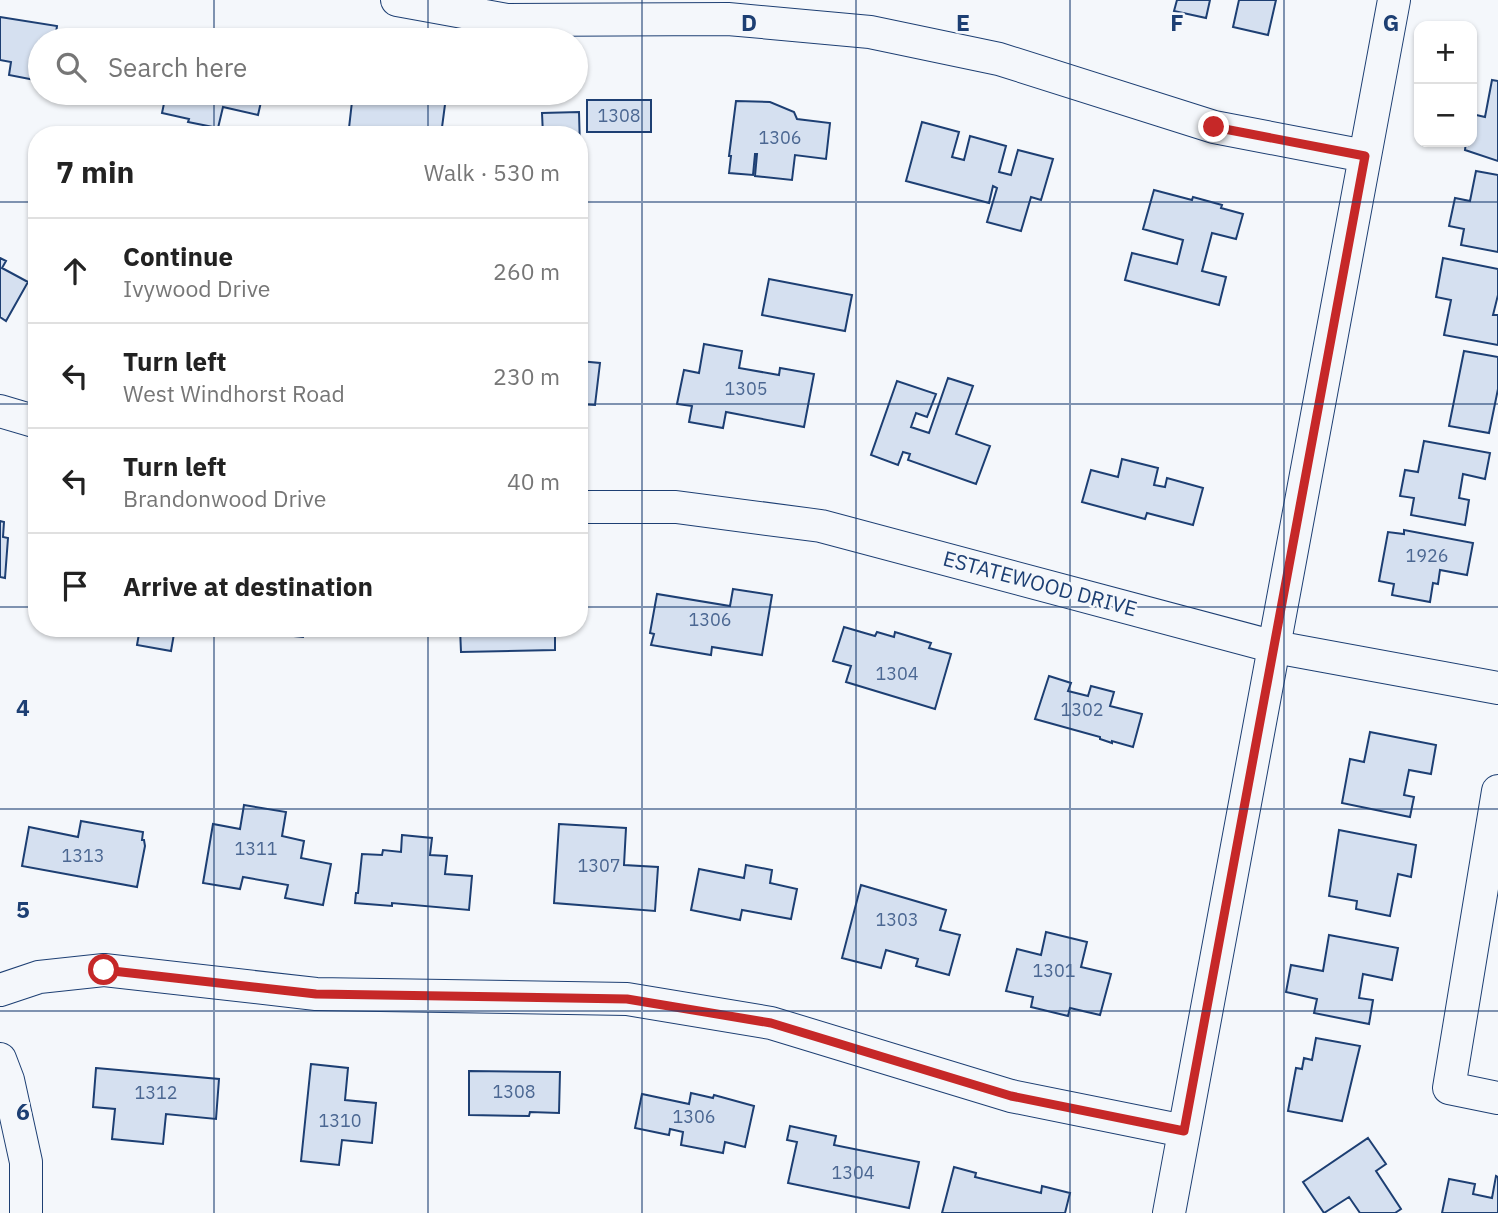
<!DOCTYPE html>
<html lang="en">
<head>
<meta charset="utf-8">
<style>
	:root { --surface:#fff; --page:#f6f6f6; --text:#222; --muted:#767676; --line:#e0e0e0 }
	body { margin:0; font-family:"IBM Plex Sans",sans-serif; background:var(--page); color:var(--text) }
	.controls { position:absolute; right:21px; top:21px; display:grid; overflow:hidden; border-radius:14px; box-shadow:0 2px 5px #0004 }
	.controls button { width:63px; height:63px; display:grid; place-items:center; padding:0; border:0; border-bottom:2px solid var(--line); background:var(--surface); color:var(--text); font:35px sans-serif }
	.stop { position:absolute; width:21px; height:21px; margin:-16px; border:5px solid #c62828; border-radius:50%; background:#fff }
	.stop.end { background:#c62828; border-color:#fff; box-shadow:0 2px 7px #0008 }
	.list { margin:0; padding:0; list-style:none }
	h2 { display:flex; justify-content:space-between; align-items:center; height:91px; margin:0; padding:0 28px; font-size:30px }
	h2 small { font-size:23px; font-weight:400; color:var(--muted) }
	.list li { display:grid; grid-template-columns:46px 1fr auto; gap:21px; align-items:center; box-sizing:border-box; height:105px; padding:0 28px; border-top:2px solid var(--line) }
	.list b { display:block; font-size:26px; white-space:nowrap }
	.list p { margin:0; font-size:23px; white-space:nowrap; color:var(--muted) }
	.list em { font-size:23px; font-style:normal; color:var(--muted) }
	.icon { flex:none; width:38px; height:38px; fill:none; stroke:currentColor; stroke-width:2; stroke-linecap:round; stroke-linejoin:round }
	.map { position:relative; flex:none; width:1498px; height:1213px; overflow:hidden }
	.search { position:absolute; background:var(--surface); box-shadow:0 2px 5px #0004; left:28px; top:28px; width:560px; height:77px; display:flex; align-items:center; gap:18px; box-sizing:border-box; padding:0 24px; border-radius:38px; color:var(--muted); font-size:26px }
	.panel { position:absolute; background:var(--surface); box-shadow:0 2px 5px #0004; left:28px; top:126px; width:560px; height:511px; border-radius:28px }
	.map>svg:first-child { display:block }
	.building { fill:#d5e0f0; stroke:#1d3f73; stroke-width:2 }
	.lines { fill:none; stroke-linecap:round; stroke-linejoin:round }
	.minor-casing { stroke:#1d3f73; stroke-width:34 }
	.minor { stroke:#f4f7fb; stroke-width:32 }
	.route { stroke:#c62828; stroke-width:9 }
	.grid { fill:none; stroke:#1d3f73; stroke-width:2; stroke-opacity:0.55 }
	.labels { text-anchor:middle; stroke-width:5; stroke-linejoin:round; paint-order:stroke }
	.number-label { font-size:18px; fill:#4b6792 }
	.street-label { font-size:21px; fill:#1d3f73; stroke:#f4f7fb }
	.grid-label { font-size:23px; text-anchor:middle; font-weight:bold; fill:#1d3f73; stroke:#f4f7fb; stroke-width:5; stroke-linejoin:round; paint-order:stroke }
</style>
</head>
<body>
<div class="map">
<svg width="1498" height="1213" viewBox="0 0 1498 1213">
	<rect width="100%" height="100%" fill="#f4f7fb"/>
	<!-- building -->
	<path class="building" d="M1177,0H1210L1206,18L1174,11Z
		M1239,0H1276L1268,35L1233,27Z
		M0,17L57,26L55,40H40V81L9,75L11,62L0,60Z
		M1492,80L1498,81V161L1465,150L1466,142H1472V114L1485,117Z
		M163,93H263L258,115L223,107L218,128L188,122L189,119L162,113L166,94Z
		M353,93H419L446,97L441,135H376V132L349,128Z
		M587,100H651V132H587Z
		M736,101L770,102L794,112L797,119L830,123L826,159L795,155L792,180L755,176L757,154H755L753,175L729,173L731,156H729Z
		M579,112L580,148L579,135H543L542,113Z
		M922,122L959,132L952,157L964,160L970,136L1006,146L999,172L1011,175L1018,150L1053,159L1041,200L1031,197L1021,231L987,222L997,188L993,186L989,203L906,181Z
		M1476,171L1498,175V252L1461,245L1464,229L1449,226L1455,198L1470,201Z
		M1154,190L1192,200L1193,197L1222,205L1221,208L1243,214L1236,239L1212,233L1202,271L1226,277L1219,305L1125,280L1132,253L1177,264L1183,240L1143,229Z
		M0,258L6,261L2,268L28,282L6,321L0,317Z
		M1443,258L1498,269V295L1493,315H1498V345L1444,335L1451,300L1436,297Z
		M769,279L852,295L845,331L762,315Z
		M704,344L742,351L739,368L779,375L780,368L814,374L804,427L726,412L723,428L689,422L692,406L677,404L684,370L699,373Z
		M1464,351L1498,357V389L1489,433L1449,426Z
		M579,361L600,363L595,405L579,404Z
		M948,378L973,386L956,434L990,446L976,484L908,460L910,454L903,452L898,465L871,455L897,381L936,394L927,417L916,413L911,427L929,433Z
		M1424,441L1490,453L1485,479L1463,474L1459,498L1469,500L1465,525L1411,515L1414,498L1400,496L1405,470L1418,472Z
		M1122,459L1158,468L1154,485L1165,487L1167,478L1203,488L1193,525L1147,513L1145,519L1082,502L1091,470L1118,477Z
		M0,521L4,522L3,537L8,538L5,578L0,577Z
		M1404,530L1473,543L1467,575L1440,570L1438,584L1433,583L1430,602L1392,595L1394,584L1379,581L1388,532L1404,534Z
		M733,589L772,595L762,655L712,647L711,655L651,645L654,634L650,633L657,594L730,606Z
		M844,627L875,636L877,632L894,637L895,632L931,643L929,648L951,654L935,709L846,682L851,666L833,661Z
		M140,628H175L171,651L137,645Z
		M253,628H304L303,637L252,632Z
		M460,628H555V650L461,652Z
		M1049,676L1071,683L1068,691L1088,696L1091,686L1114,692L1110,706L1142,714L1133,747L1112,741V743L1100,739V737L1035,719Z
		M1370,732L1436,745L1431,774L1409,770L1404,795L1414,797L1410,817L1342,803L1350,759L1364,762Z
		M244,805L286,812L282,836L304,841L301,858L331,864L323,905L285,898L288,885L243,877L240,889L203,883L213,824L240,829Z
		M81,821L143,832L142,840H144L145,846L137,887L22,866L29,827L78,837Z
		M559,824L626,828L624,865L658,867L655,911L554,903Z
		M1339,830L1416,845L1411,877L1398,874L1390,916L1356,909L1357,901L1329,896Z
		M402,835L432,838L430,855L447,856L445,874L472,876L469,910L392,903V906L355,903L356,893H358L362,854L382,855L383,850L401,852Z
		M746,865L772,870L770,883L797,889L791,919L742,910L740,920L691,910L699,869L744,878Z
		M861,885L946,910L940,930L960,935L949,975L916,966L918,959L886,950L881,968L842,958Z
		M1046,932L1087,942L1081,967L1111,974L1100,1015L1070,1008L1068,1016L1031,1007L1033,997L1006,991L1017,949L1041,955Z
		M1329,935L1398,948L1392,980L1363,974L1359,998L1373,1000L1369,1024L1314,1013L1317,999L1286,992L1291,965L1323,971Z
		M1316,1038L1360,1046L1342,1121L1288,1111L1296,1068L1302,1069L1304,1058L1312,1060Z
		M311,1064L348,1068L345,1100L376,1103L372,1143L342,1140L339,1165L301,1161Z
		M96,1068L219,1079L216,1119L166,1114L163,1144L112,1139L115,1109L93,1107Z
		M469,1071L560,1072L559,1113L530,1112L529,1116L469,1115Z
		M691,1093L713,1098L714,1095L754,1106L745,1147L725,1142L723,1153L681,1145L683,1132L670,1129L669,1135L635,1128L642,1094L689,1104Z
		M790,1126L836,1136L834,1145L919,1162L909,1208L788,1183L797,1142L787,1140Z
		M1368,1138L1386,1164L1376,1171L1401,1209L1395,1213H1360L1349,1197L1324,1213L1303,1182Z
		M954,1167L976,1173L975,1177L1041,1193L1042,1186L1070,1193L1065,1213H942Z
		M1496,1176L1498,1177V1213H1442L1449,1179L1475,1184L1473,1194L1492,1198Z"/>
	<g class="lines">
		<defs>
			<path id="minor" d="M397,0L507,20L728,19L870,32L999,59L1214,127L1365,156
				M0,411L37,422
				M579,507H676L821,526L1275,647L1498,688
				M1498,791L1449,1088L1498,1098
				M0,990L39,977L104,970L316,994L627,999L771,1023L1011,1096L1184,1131
				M0,1059L8,1080L26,1162V1213
				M1169,1213L1394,0"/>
		</defs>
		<!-- minor casing -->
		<use href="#minor" class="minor-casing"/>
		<!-- minor -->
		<use href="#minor" class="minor"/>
	</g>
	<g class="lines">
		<!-- route -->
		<path class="route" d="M104,970L316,994L627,999L771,1023L1011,1096L1184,1131L1365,156L1214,127"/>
	</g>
	<!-- grid -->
	<path class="grid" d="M214,0V40M428,0V40M642,0V1213M856,0V1213M1070,0V1213M1284,0V1213M214,93V135M428,93V135M0,202H37M579,202H1498M0,404H37M579,404H1498M0,607H37M579,607H1498M214,628V1213M428,628V1213M0,809H1498M0,1011H1498"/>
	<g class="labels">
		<!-- number labels -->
		<g class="number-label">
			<text x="619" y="122">1308</text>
			<text x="780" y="144">1306</text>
			<text x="746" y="395">1305</text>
			<text x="1427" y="562">1926</text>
			<text x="710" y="626">1306</text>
			<text x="897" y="680">1304</text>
			<text x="1082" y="716">1302</text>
			<text x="256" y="855">1311</text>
			<text x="83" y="862">1313</text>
			<text x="599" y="872">1307</text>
			<text x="897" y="926">1303</text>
			<text x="1054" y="977">1301</text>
			<text x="514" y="1098">1308</text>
			<text x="156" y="1099">1312</text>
			<text x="694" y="1123">1306</text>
			<text x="340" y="1127">1310</text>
			<text x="853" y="1179">1304</text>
		</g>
		<!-- street labels -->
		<g class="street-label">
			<text transform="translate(1040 584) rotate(15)" y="7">ESTATEWOOD DRIVE</text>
		</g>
	</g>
	<g class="grid-label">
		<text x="749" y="31">D</text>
		<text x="963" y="31">E</text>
		<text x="1177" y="31">F</text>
		<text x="1391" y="31">G</text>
		<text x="23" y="716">4</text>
		<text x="23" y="918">5</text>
		<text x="23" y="1120">6</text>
	</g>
</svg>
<div class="controls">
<button>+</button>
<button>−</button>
</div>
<div class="stop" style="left:104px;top:970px"></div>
<div class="stop end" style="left:1214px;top:127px"></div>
<div class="search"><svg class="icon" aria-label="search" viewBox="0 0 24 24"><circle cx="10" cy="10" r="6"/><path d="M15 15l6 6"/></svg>Search here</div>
<section class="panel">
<h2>7 min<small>Walk · 530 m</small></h2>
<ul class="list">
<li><svg class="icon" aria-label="ahead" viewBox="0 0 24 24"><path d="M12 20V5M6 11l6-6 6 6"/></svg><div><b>Continue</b><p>Ivywood Drive</p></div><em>260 m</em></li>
<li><svg class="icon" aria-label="left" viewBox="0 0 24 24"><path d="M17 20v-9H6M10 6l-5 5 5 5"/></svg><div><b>Turn left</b><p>West Windhorst Road</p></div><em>230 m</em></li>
<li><svg class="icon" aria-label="left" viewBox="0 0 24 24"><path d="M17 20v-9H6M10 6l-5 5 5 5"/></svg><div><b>Turn left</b><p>Brandonwood Drive</p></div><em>40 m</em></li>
<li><svg class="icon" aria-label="arrive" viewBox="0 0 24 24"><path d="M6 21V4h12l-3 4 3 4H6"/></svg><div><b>Arrive at destination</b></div></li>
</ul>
</section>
</div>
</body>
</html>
